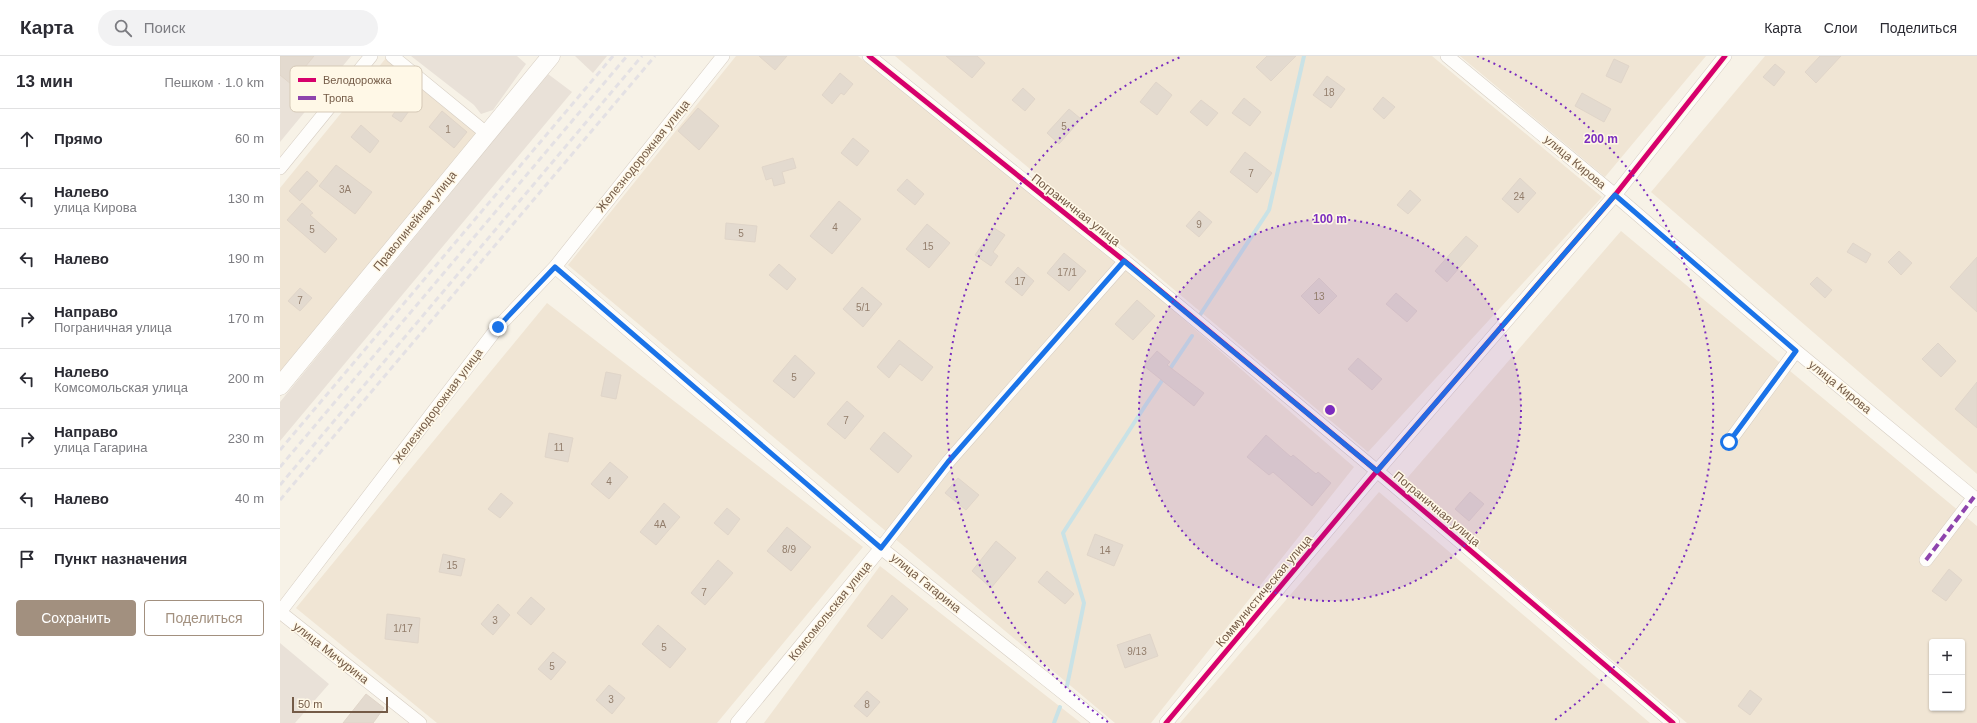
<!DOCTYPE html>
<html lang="ru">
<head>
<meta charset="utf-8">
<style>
	:root { --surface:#fff; --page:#f2f2f3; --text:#2b2b33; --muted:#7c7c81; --line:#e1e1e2; --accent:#a2907f }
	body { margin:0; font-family:Helvetica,sans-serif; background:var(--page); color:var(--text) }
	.controls { position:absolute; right:12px; bottom:12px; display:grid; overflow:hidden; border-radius:4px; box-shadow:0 1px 3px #0004 }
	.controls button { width:36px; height:36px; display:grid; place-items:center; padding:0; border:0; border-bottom:1px solid var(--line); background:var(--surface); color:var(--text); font:20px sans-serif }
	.scale { position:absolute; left:12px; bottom:10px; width:96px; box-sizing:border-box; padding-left:4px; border:2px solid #745b47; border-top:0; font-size:11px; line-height:14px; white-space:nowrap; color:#745b47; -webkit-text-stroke:3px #fff8e7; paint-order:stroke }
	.stop { position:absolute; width:12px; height:12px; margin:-9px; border:3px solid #1a73e8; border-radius:50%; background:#fff }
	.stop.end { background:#1a73e8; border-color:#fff; box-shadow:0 1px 4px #0008 }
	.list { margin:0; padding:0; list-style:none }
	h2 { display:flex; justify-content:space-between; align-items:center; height:52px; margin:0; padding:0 16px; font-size:17px }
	h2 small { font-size:13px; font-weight:400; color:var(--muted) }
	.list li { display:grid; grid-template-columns:26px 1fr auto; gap:12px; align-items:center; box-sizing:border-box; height:60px; padding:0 16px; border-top:1px solid var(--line) }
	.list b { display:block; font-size:15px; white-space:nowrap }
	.list p { margin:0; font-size:13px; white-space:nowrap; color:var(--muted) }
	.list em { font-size:13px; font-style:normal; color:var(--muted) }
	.actions { display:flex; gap:8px; padding:12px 16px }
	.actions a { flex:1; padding:9px 0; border:1px solid var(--accent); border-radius:4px; text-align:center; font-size:14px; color:var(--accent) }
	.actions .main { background:var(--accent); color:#fff }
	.icon { flex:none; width:22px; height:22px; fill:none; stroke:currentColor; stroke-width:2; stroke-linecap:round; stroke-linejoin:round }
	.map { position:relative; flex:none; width:1697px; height:667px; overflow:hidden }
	header { display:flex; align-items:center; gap:24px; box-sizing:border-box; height:56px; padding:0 20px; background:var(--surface); border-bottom:1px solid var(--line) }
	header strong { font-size:19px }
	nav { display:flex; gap:22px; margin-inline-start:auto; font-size:14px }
	.search { width:280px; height:36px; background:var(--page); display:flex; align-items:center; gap:10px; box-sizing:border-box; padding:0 14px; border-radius:22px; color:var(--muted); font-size:15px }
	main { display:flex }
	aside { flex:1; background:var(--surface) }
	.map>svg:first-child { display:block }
	.residential { fill:#f0e5d4; fill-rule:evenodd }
	.industrial { fill:#e9e1d8 }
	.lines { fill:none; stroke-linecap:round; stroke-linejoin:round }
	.stream { stroke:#c9e2e6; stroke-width:4 }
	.building { fill:#e3dacf; stroke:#e0d5c9 }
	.minor-casing { stroke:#d6cdc2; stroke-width:14 }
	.secondary-casing { stroke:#d7cec3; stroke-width:19 }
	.minor { stroke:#fefdfb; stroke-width:13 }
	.secondary { stroke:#fefdfb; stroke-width:18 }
	.rail { stroke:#e4e1e4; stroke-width:3; stroke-dasharray:6 4; stroke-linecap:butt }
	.quiet { stroke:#8e44ad; stroke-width:4; stroke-dasharray:8 4; stroke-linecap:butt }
	.cycleway-casing { stroke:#fff8e7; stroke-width:8 }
	.cycleway { stroke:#d6006c; stroke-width:5 }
	.route { stroke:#1a73e8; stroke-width:5 }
	.ring { fill:none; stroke:#7b2cbf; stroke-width:2; stroke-dasharray:2 4 }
	.labels { text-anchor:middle; stroke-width:3; stroke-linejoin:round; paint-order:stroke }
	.number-label { font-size:10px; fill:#927d6b }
	.street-label { font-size:12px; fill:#745b47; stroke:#fff8e7 }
	.key { fill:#fff8e7; stroke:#d5c9b7; stroke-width:1 }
	.key-label { font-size:11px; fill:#745b47 }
	.centre { fill:#7b2cbf; stroke:#fff8e7; stroke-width:2 }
	.ring-label { font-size:12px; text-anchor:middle; font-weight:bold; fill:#7b2cbf; stroke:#fff8e7; stroke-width:3; stroke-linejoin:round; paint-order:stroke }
</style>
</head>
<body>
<header>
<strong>Карта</strong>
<div class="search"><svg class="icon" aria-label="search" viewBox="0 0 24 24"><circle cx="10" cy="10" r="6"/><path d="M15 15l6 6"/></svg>Поиск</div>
<nav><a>Карта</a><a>Слои</a><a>Поделиться</a></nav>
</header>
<main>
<aside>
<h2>13 мин<small>Пешком · 1.0 km</small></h2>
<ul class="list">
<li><svg class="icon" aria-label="ahead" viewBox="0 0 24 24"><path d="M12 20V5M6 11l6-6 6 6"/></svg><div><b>Прямо</b></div><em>60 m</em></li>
<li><svg class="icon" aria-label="left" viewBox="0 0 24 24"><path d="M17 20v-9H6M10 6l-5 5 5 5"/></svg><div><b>Налево</b><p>улица Кирова</p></div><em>130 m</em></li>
<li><svg class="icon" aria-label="left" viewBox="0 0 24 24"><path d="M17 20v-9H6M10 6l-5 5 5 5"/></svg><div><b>Налево</b></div><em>190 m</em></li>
<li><svg class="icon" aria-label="right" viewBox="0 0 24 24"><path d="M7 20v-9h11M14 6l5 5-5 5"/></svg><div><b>Направо</b><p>Пограничная улица</p></div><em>170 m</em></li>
<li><svg class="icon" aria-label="left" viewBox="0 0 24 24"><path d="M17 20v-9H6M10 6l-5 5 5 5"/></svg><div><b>Налево</b><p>Комсомольская улица</p></div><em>200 m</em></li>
<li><svg class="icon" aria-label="right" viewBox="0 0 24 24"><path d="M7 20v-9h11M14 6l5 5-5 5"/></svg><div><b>Направо</b><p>улица Гагарина</p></div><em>230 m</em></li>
<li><svg class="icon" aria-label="left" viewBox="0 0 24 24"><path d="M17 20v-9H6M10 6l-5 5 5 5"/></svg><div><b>Налево</b></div><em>40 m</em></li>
<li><svg class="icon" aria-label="arrive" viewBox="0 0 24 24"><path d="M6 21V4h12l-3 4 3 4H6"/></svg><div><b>Пункт назначения</b></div></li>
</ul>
<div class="actions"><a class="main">Сохранить</a><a>Поделиться</a></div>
</aside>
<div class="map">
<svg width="1697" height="667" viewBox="0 0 1697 667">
	<rect width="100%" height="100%" fill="#f7f2e7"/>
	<!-- residential -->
	<path class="residential" d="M456,0H578L850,217L1074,411L871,667H835L288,209Z
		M615,0H1152L1322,141L1088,396Z
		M1180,0H1426L1325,121Z
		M1485,0H1697V418L1371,136Z
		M106,2L197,77L0,318V132Z
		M1341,175L1697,470V667H1407L1122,428ZM1652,586H1682V652H1652Z
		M267,247L583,491L437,667H157L16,552Z
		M1099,436L1370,667H900Z
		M600,510L801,667H484Z"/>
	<!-- industrial -->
	<path class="industrial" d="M0,0H71L0,86Z
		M131,0H237L246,8L213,54L201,58L194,49Z
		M295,0H327L313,17Z
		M268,18L292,36L0,385V346Z
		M0,587L49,628L15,667H0Z"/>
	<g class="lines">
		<!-- stream -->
		<path class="stream" d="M920,259L989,154L1024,0
			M787,630L804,547L783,477L865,350L912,280
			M774,667L780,651"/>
	</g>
	<!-- building -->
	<path class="building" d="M0,0H34L11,28L0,19Z
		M479,0H507L495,14Z
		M666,0H697L705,7L692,22Z
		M987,0H1016L991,25L976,11Z
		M1540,0H1561L1536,27L1525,16Z
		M1334,3L1349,10L1341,27L1326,20Z
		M1495,8L1505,16L1494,30L1483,21Z
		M560,17L573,28L564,39L561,37L552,48L542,39Z
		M1047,20L1065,33L1051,52L1033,39Z
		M876,26L892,39L877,59L860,46Z
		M743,32L755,43L745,55L732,44Z
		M131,35L139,41L121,66L112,60Z
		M1302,37L1331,53L1324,66L1295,50Z
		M1103,41L1115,51L1104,63L1093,53Z
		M964,42L981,56L970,70L952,57Z
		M921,44L938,57L927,70L910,56Z
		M418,52L439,70L419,94L398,75Z
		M789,53L801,63L779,88L767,77Z
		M162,55L187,76L174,92L149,71Z
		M81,69L99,85L90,97L71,81Z
		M573,82L589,95L577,110L561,97Z
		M965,96L992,117L977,137L950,116Z
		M513,102L516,112L502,116L505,127L494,130L492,122L486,124L482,111Z
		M56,109L92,136L75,158L39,130Z
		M27,115L38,125L20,145L9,135Z
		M1240,122L1256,137L1238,157L1222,143Z
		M627,123L644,138L635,149L617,134Z
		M1130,134L1141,144L1128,158L1117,149Z
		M559,145L581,163L552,198L530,180Z
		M22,147L33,157L30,159L57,183L45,197L7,164Z
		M919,155L932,166L919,181L906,170Z
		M446,167L477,170L475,186L445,183Z
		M647,168L670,187L649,212L626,193Z
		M714,172L725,179L713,196L718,200L711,210L695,199Z
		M1186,180L1198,190L1167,226L1155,215Z
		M1573,187L1591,198L1586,207L1567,196Z
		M1619,195L1632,207L1621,219L1608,206Z
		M784,197L806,215L789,235L767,217Z
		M1697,201V256L1670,231Z
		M499,208L516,223L507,234L489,219Z
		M738,211L754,225L742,240L725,226Z
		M1537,221L1552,234L1545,242L1530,228Z
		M1039,222L1057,240L1039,258L1021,240Z
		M582,231L602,248L583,271L563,253Z
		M20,232L32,242L20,255L8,245Z
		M1116,237L1137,255L1127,266L1106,248Z
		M857,244L875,260L853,284L835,268Z
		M619,284L653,311L642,325L620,308L609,322L597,311Z
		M1658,287L1676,305L1661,321L1642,303Z
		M877,295L890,306L887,309L924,337L914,350L864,310Z
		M515,299L535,317L514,342L493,325Z
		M1078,302L1102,323L1092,334L1068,313Z
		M326,316L341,319L336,343L321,340Z
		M1697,326V372L1675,353Z
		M567,345L584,360L565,383L547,368Z
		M604,376L632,400L618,417L590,393Z
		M269,377L293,382L288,406L265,401Z
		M986,379L1011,401L1013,399L1036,418L1038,416L1051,427L1032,450L993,416L989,419L967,401Z
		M330,406L348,421L329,443L311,428Z
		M678,422L699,439L686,454L665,437Z
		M1190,436L1204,448L1189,465L1175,453Z
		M221,437L233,447L220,462L208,453Z
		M384,447L400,461L376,489L360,476Z
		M447,452L460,463L448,479L434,467Z
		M507,471L531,491L511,515L487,495Z
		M815,478L843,489L834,510L807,499Z
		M716,485L736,502L711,532L692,515Z
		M163,498L185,503L181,520L159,516Z
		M438,504L453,517L425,549L411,537Z
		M1669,513L1682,524L1666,545L1652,535Z
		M767,515L794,538L785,548L758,526Z
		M612,539L628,553L602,583L587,570Z
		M251,541L265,553L251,569L237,557Z
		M218,548L230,559L213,579L201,568Z
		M107,558L140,562L138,587L105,583Z
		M378,569L406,593L390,612L362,588Z
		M870,578L878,600L845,612L837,589Z
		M273,596L286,606L271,624L258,613Z
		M329,629L345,642L332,658L316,644Z
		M1470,634L1482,643L1470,659L1458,650Z
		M587,635L600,646L587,661L574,650Z
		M86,638L104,652L93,667H63Z"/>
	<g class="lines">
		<defs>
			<path id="minor" d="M112,0L206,77
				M589,0L852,211L1097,415L1393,667
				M1167,0L1335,139L1516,295L1697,444
				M0,112L91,0
				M275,211L601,492L821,667
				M1449,386L1516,295
				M1646,504L1694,441
				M0,556L218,271L275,211L443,0
				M0,556L140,667
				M457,667L601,492L668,406L845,205
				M886,667L1097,415L1335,139L1445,0"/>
			<path id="secondary" d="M0,330L271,0"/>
		</defs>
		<!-- minor casing -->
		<use href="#minor" class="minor-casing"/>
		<!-- secondary casing -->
		<use href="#secondary" class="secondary-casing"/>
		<!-- minor -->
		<use href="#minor" class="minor"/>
		<!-- secondary -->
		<use href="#secondary" class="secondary"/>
		<!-- rail -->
		<path class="rail" d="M0,394L333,0
			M0,411L347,0
			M0,429L362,0
			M0,444L375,0"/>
		<!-- quiet -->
		<path class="quiet" d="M1449,386L1516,295
			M1646,504L1694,441"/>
		<defs>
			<path id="cycleway" d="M589,0L852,211L1097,415L1393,667
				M886,667L1097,415L1335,139L1445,0"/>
		</defs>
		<!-- cycleway casing -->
		<use href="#cycleway" class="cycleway-casing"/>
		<!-- cycleway -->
		<use href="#cycleway" class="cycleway"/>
	</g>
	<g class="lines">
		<!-- route -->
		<path class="route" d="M218,271L275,211L601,492L668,406L844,205L1097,415L1335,139L1516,295L1449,386"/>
	</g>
	<!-- distance rings -->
	<circle cx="1050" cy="354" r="191" fill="#7b2cbf" fill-opacity=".12"/>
	<g class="ring">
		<circle cx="1050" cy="354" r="191"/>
		<path d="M828 666A383 383 0 0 1 903 0M1197 0A383 383 0 0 1 1272 666"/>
	</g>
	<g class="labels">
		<!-- number labels -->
		<g class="number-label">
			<text x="1049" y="40">18</text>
			<text x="784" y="74">5</text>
			<text x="168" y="77">1</text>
			<text x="971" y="121">7</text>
			<text x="65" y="137">3А</text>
			<text x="1239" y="144">24</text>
			<text x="919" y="172">9</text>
			<text x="555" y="175">4</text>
			<text x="32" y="177">5</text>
			<text x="461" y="181">5</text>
			<text x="648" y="194">15</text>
			<text x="787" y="220">17/1</text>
			<text x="740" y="229">17</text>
			<text x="1039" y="244">13</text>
			<text x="20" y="248">7</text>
			<text x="583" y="255">5/1</text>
			<text x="514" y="325">5</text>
			<text x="566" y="368">7</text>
			<text x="279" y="395">11</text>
			<text x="329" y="429">4</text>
			<text x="380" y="472">4А</text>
			<text x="509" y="497">8/9</text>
			<text x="825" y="498">14</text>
			<text x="172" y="513">15</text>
			<text x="424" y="540">7</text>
			<text x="215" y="568">3</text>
			<text x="123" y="576">1/17</text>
			<text x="384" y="595">5</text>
			<text x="857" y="599">9/13</text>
			<text x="272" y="614">5</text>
			<text x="331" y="647">3</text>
			<text x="587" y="652">8</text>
		</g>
		<!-- street labels -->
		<g class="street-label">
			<text transform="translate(363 100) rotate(-51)" y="4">Железнодорожная улица</text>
			<text transform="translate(1295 106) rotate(40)" y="4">улица Кирова</text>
			<text transform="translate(796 154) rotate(38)" y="4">Пограничная улица</text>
			<text transform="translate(135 165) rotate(-51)" y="4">Праволинейная улица</text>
			<text transform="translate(1560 331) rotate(39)" y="4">улица Кирова</text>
			<text transform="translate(158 350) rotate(-53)" y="4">Железнодорожная улица</text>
			<text transform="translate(1157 453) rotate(40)" y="4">Пограничная улица</text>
			<text transform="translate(646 527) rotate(39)" y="4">улица Гагарина</text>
			<text transform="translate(984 535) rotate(-50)" y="4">Коммунистическая улица</text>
			<text transform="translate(550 555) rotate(-51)" y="4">Комсомольская улица</text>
			<text transform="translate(51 597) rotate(38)" y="4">улица Мичурина</text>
		</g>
	</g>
	<!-- legend -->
	<rect x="10" y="10" width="132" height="46" rx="6" class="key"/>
	<rect x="18" y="22" width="18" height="4" fill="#d6006c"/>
	<rect x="18" y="40" width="18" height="4" fill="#8e44ad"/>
	<g class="key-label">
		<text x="43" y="28">Велодорожка</text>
		<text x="43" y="46">Тропа</text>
	</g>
	<circle cx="1050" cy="354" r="6" class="centre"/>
	<g class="ring-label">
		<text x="1321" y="87">200 m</text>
		<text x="1050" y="167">100 m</text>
	</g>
</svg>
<div class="controls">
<button>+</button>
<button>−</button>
</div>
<div class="scale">50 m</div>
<div class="stop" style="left:1449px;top:386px"></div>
<div class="stop end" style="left:218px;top:271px"></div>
</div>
</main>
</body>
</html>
